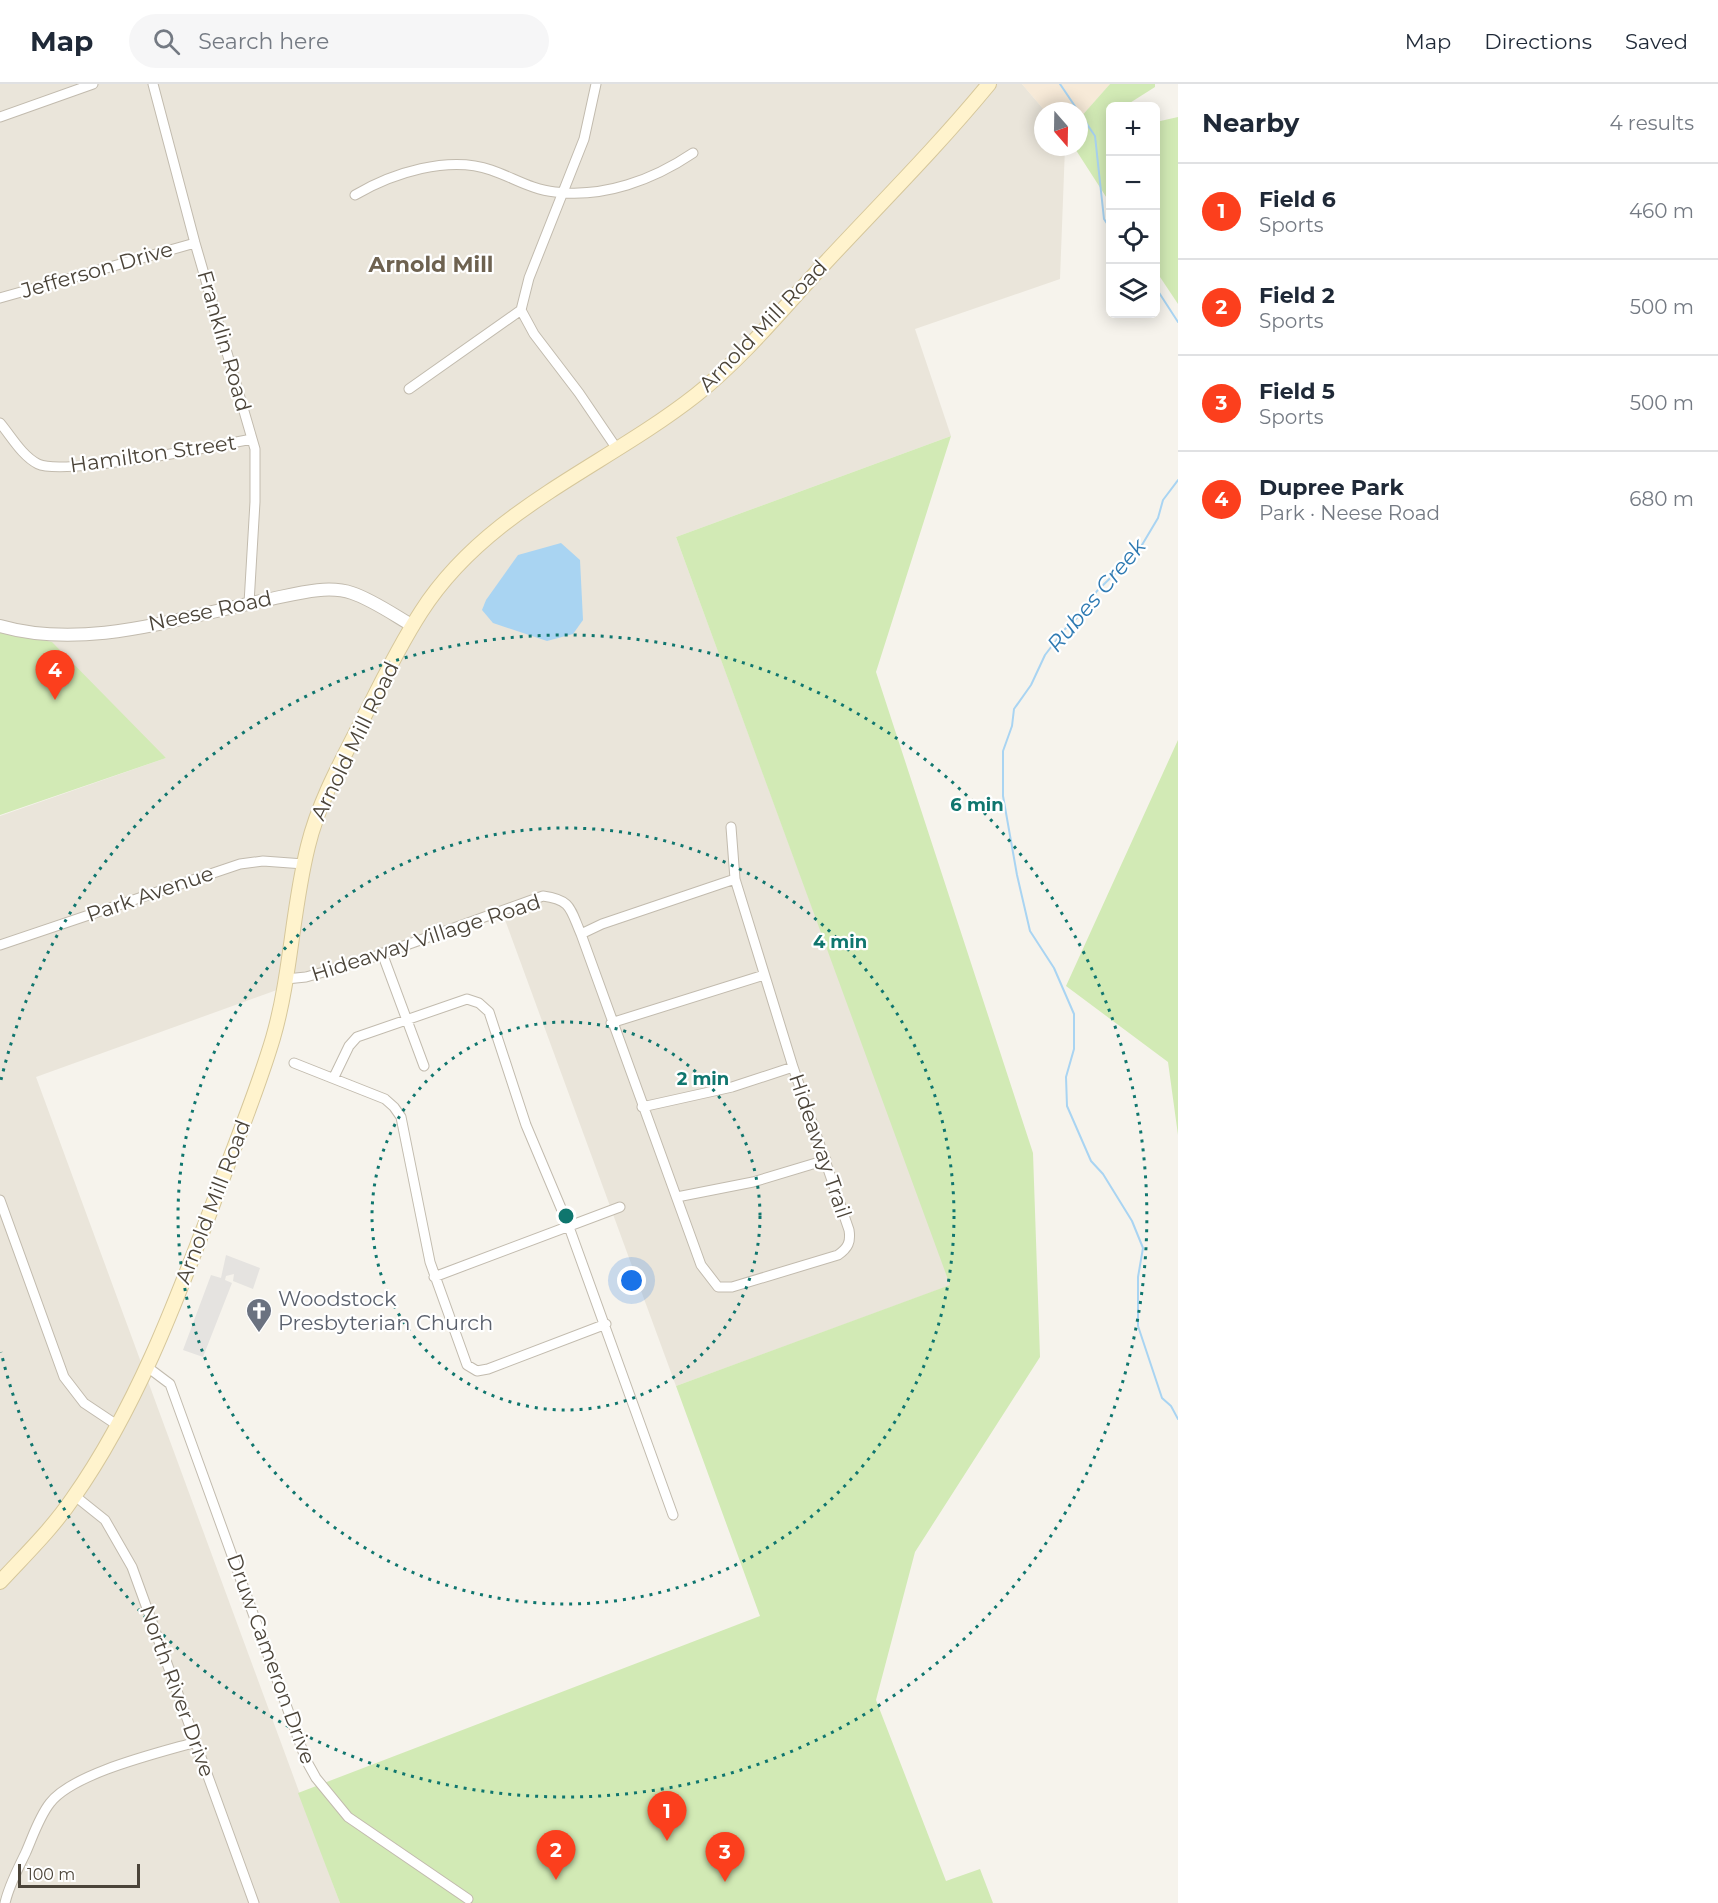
<!DOCTYPE html>
<html lang="en">
<head>
<meta charset="utf-8">
<style>
	:root { --surface:#fff; --page:#f6f6f7; --text:#1f2937; --muted:#747a83; --line:#e0e1e3; --accent:#fc3f1d }
	body { margin:0; font-family:Montserrat,sans-serif; background:var(--page); color:var(--text) }
	.controls { position:absolute; right:18px; top:18px; display:grid; overflow:hidden; border-radius:9px; box-shadow:0 3px 15px #0003 }
	.controls button { width:54px; height:54px; display:grid; place-items:center; padding:0; border:0; border-bottom:2px solid var(--line); background:var(--surface); color:var(--text); font:30px sans-serif }
	.compass { position:absolute; left:1034px; top:18px; width:54px; height:54px; border-radius:50%; background:var(--surface); box-shadow:0 3px 15px #0003; rotate:160deg }
	.scale { position:absolute; left:18px; bottom:15px; width:122px; box-sizing:border-box; padding-left:6px; border:3px solid #4b4439; border-top:0; font-size:16px; line-height:21px; white-space:nowrap; color:#4b4439; -webkit-text-stroke:4px #fff; paint-order:stroke }
	.you { position:absolute; left:632px; top:1197px; width:21px; height:21px; margin:-15px; border:4px solid #fff; border-radius:50%; background:#1a73e8; box-shadow:0 0 0 9px #1a73e833 }
	.badge { display:grid; place-items:center; width:39px; height:39px; border-radius:50%; background:var(--accent); color:#fff; font-size:20px; font-weight:700 }
	.pin { position:absolute; translate:-50% -50px; filter:drop-shadow(0 2px 3px #0008) }
	.pin::after { content:''; position:absolute; top:32px; width:21px; height:18px; background:inherit; clip-path:polygon(0 0,100% 0,50% 100%) }
	.list { margin:0; padding:0; list-style:none }
	h2 { display:flex; justify-content:space-between; align-items:center; height:78px; margin:0; padding:0 24px; font-size:26px }
	h2 small { font-size:20px; font-weight:400; color:var(--muted) }
	.list li { display:grid; grid-template-columns:39px 1fr auto; gap:18px; align-items:center; box-sizing:border-box; height:96px; padding:0 24px; border-top:2px solid var(--line) }
	.list b { display:block; font-size:22px; white-space:nowrap }
	.list p { margin:0; font-size:20px; white-space:nowrap; color:var(--muted) }
	.list em { font-size:20px; font-style:normal; color:var(--muted) }
	.icon { flex:none; width:33px; height:33px; fill:none; stroke:currentColor; stroke-width:2; stroke-linecap:round; stroke-linejoin:round }
	.map { position:relative; flex:none; width:1178px; height:1819px; overflow:hidden }
	header { display:flex; align-items:center; gap:36px; box-sizing:border-box; height:84px; padding:0 30px; background:var(--surface); border-bottom:2px solid var(--line) }
	header strong { font-size:28px }
	nav { display:flex; gap:33px; margin-inline-start:auto; font-size:21px }
	.search { width:420px; height:54px; background:var(--page); display:flex; align-items:center; gap:15px; box-sizing:border-box; padding:0 21px; border-radius:33px; color:var(--muted); font-size:22px }
	main { display:flex }
	aside { flex:1; background:var(--surface) }
	.map>svg:first-child { display:block }
	.residential { fill:#eae5da }
	.commercial { fill:#f7ead8 }
	.green { fill:#d2eab5 }
	.parking { fill:#e5e3e0 }
	.water { fill:#a9d4f2 }
	.lines { fill:none; stroke-linecap:round; stroke-linejoin:round }
	.stream { stroke:#a9d4f2; stroke-width:2 }
	.minor-casing { stroke:#c2bbae; stroke-width:11 }
	.tertiary-casing { stroke:#c2bbae; stroke-width:14 }
	.secondary-casing { stroke:#d6c79b; stroke-width:16 }
	.minor { stroke:#fff; stroke-width:9 }
	.tertiary { stroke:#fff; stroke-width:12 }
	.secondary { stroke:#fff3cd; stroke-width:14 }
	.ring { fill:none; stroke:#0f766e; stroke-width:3; stroke-dasharray:3 6 }
	.labels { text-anchor:middle; stroke-width:4.5; stroke-linejoin:round; paint-order:stroke }
	.street-label { font-size:21px; fill:#4b4439; stroke:#fff }
	.worship-label { font-size:21px; fill:#5b616d; stroke:#fff; text-anchor:start }
	.neighbourhood-label { font-size:22px; font-weight:bold; fill:#6e6250; stroke:#fff }
	.water-label { font-size:22px; font-style:italic; fill:#2e7ab2; stroke:#fff }
	.centre { fill:#0f766e; stroke:#fff; stroke-width:3 }
	.ring-label { font-size:18px; text-anchor:middle; font-weight:bold; fill:#0f766e; stroke:#fff; stroke-width:4.5; stroke-linejoin:round; paint-order:stroke }
</style>
</head>
<body>
<header>
<strong>Map</strong>
<div class="search"><svg class="icon" aria-label="search" viewBox="0 0 24 24"><circle cx="10" cy="10" r="6"/><path d="M15 15l6 6"/></svg>Search here</div>
<nav><a>Map</a><a>Directions</a><a>Saved</a></nav>
</header>
<main>
<div class="map">
<svg width="1178" height="1819" viewBox="0 0 1178 1819">
	<rect width="100%" height="100%" fill="#f6f3ec"/>
	<!-- residential -->
	<path class="residential" d="M0,0H1022L1045,27L1043,63H1065L1060,195L915,245L951,352L676,453L951,1201L676,1302L501,825L36,993L340,1819H0V732L166,674L6,549L0,547Z"/>
	<!-- commercial -->
	<path class="commercial" d="M1022,0H1110L1079,35V27H1045Z"/>
	<!-- green -->
	<path class="green" d="M1110,0H1155V3L1125,22H1110V119L1074,63H1079V35Z
		M1178,33V220L1156,187V38Z
		M951,352L876,588L1033,1069L1040,1273L915,1468L876,1616L946,1797L980,1785L993,1819H340L298,1709L760,1532L676,1302L950,1201L676,453Z
		M0,547L52,558L166,674L0,731Z
		M1178,656V1051L1168,978L1066,902Z"/>
	<!-- parking -->
	<path class="parking" d="M226,1171L260,1184L253,1205L233,1197L234,1190L226,1192L225,1196L232,1199L203,1273L183,1266L211,1191L221,1194Z"/>
	<!-- water -->
	<path class="water" d="M561,459L580,476L583,536L573,550L547,557L493,539L482,526L486,516L518,471Z"/>
	<g class="lines">
		<!-- stream -->
		<path class="stream" d="M1060,0L1095,52L1104,135L1110,144
			M1156,204L1178,238
			M1178,396L1163,416L1158,434L1139,466L1097,507L1079,532L1064,546L1045,571L1031,601L1014,625L1012,642L1003,667V712L1017,791L1030,847L1054,884L1074,930V965L1066,993L1067,1022L1091,1077L1103,1090L1132,1137L1143,1164L1138,1193V1242L1162,1314L1171,1322L1178,1335"/>
		<defs>
			<path id="minor" d="M153,0L195,159L255,365V418L249,519
				M596,0L584,55L529,194L521,226L534,250L579,309L617,365
				M0,33L93,0
				M355,111C392,89 449,71 491,86C512,93 532,106 555,108C604,114 653,96 693,69
				M0,214L195,159
				M409,305L521,226
				M0,339C11,352 22,372 38,380C63,392 217,362 252,355
				M581,850L602,840L735,795
				M0,861L240,780L263,777L304,780
				M382,869L424,982
				M286,895L306,893L359,878L543,812C572,816 570,825 581,850L701,1181L718,1203H732L838,1171C848,1164 851,1158 849,1146L793,983L735,795L731,743
				M611,939L764,891
				M294,979L385,1015L394,1023L401,1033L430,1178L467,1281L477,1287L488,1285L606,1240
				M334,993L349,962L357,953L467,915L479,919L489,928L526,1041L569,1143L673,1431
				M642,1023L732,1003L793,983
				M677,1113L753,1098L826,1076
				M0,1116L64,1293L84,1319L117,1341
				M434,1193L620,1123
				M146,1282L170,1300L306,1676L316,1694L348,1733L468,1815
				M75,1412L105,1436L132,1483L254,1819
				M5,1819C9,1801 18,1785 26,1768C33,1752 39,1733 50,1719C73,1689 158,1669 196,1658"/>
			<path id="tertiary" d="M0,542C87,567 180,533 266,516C292,511 326,500 352,509C373,516 394,531 413,542"/>
			<path id="secondary" d="M0,1498C25,1471 52,1445 73,1414C137,1323 177,1215 216,1112C235,1060 257,1008 273,954C291,892 292,826 308,762C319,717 342,676 363,635C381,599 399,562 421,528C487,425 603,384 696,311C744,273 784,223 826,178C881,119 938,62 989,0"/>
		</defs>
		<!-- minor casing -->
		<use href="#minor" class="minor-casing"/>
		<!-- tertiary casing -->
		<use href="#tertiary" class="tertiary-casing"/>
		<!-- secondary casing -->
		<use href="#secondary" class="secondary-casing"/>
		<!-- minor -->
		<use href="#minor" class="minor"/>
		<!-- tertiary -->
		<use href="#tertiary" class="tertiary"/>
		<!-- secondary -->
		<use href="#secondary" class="secondary"/>
	</g>
	<!-- distance rings -->
	<g class="ring">
		<circle cx="566" cy="1132" r="194"/>
		<circle cx="566" cy="1132" r="388"/>
		<path d="M1 996A581 581 0 1 1 1 1268"/>
	</g>
	<!-- icons -->
	<defs>
		<symbol id="church-pin" viewBox="-11 -11 22 30"><path d="M0 17L-7.5 6A9.5 9.5 0 1 1 7.5 6Z" fill="#6b7280" stroke="#fff"/><path d="M-1.2-6h2.4v3.5h3.3v2.4h-3.3V6h-2.4V-.1h-3.3v-2.4h3.3Z" fill="#fff"/></symbol>
	</defs>
	<g fill-rule="evenodd">
		<use href="#church-pin" x="244" y="1212" width="30" height="40"/>
	</g>
	<g class="labels">
		<!-- street labels -->
		<g class="street-label">
			<text transform="translate(97 186) rotate(-16)" y="7">Jefferson Drive</text>
			<text transform="translate(763 242) rotate(-46)" y="7">Arnold Mill Road</text>
			<text transform="translate(224 257) rotate(74)" y="7">Franklin Road</text>
			<text transform="translate(153 370) rotate(-8)" y="7">Hamilton Street</text>
			<text transform="translate(210 527) rotate(-12)" y="7">Neese Road</text>
			<text transform="translate(355 657) rotate(-64)" y="7">Arnold Mill Road</text>
			<text transform="translate(150 810) rotate(-19)" y="7">Park Avenue</text>
			<text transform="translate(426 854) rotate(-18)" y="7">Hideaway Village Road</text>
			<text transform="translate(820 1062) rotate(71)" y="7">Hideaway Trail</text>
			<text transform="translate(213 1118) rotate(-69)" y="7">Arnold Mill Road</text>
			<text transform="translate(271 1575) rotate(70)" y="7">Druw Cameron Drive</text>
			<text transform="translate(177 1607) rotate(70)" y="7">North River Drive</text>
		</g>
		<!-- worship labels -->
		<g class="worship-label">
			<text x="278" y="1222">Woodstock<tspan x="278" dy="24">Presbyterian Church</tspan></text>
		</g>
		<!-- neighbourhood labels -->
		<g class="neighbourhood-label">
			<text x="431" y="188">Arnold Mill</text>
		</g>
		<!-- water labels -->
		<g class="water-label">
			<text transform="translate(1096 511) rotate(-50)" y="8">Rubes Creek</text>
		</g>
	</g>
	<circle cx="566" cy="1132" r="9" class="centre"/>
	<g class="ring-label">
		<text x="977" y="727">6 min</text>
		<text x="840" y="864">4 min</text>
		<text x="703" y="1001">2 min</text>
	</g>
</svg>
<div class="controls">
<button>+</button>
<button>−</button>
<button><svg class="icon" aria-label="locate" viewBox="0 0 24 24"><circle cx="12" cy="12" r="6"/><path d="M12 2v4M12 18v4M2 12h4M18 12h4"/></svg></button>
<button><svg class="icon" aria-label="layers" viewBox="0 0 24 24"><path d="M12 4l9 5-9 5-9-5zM3 14l9 5 9-5"/></svg></button>
</div>
<svg class="compass" viewBox="-18 -18 36 36"><path d="M0-13l5 13h-10z" fill="#e53935"/><path d="M0 13l5-13h-10z" fill="#747a83"/></svg>
<div class="scale">100 m</div>
<div class="you"></div>
<div class="pin badge" style="left:667px;top:1757px">1</div>
<div class="pin badge" style="left:556px;top:1796px">2</div>
<div class="pin badge" style="left:725px;top:1798px">3</div>
<div class="pin badge" style="left:55px;top:616px">4</div>
</div>
<aside>
<h2>Nearby<small>4 results</small></h2>
<ul class="list">
<li><span class="badge">1</span><div><b>Field 6</b><p>Sports</p></div><em>460 m</em></li>
<li><span class="badge">2</span><div><b>Field 2</b><p>Sports</p></div><em>500 m</em></li>
<li><span class="badge">3</span><div><b>Field 5</b><p>Sports</p></div><em>500 m</em></li>
<li><span class="badge">4</span><div><b>Dupree Park</b><p>Park · Neese Road</p></div><em>680 m</em></li>
</ul>
</aside>
</main>
</body>
</html>
